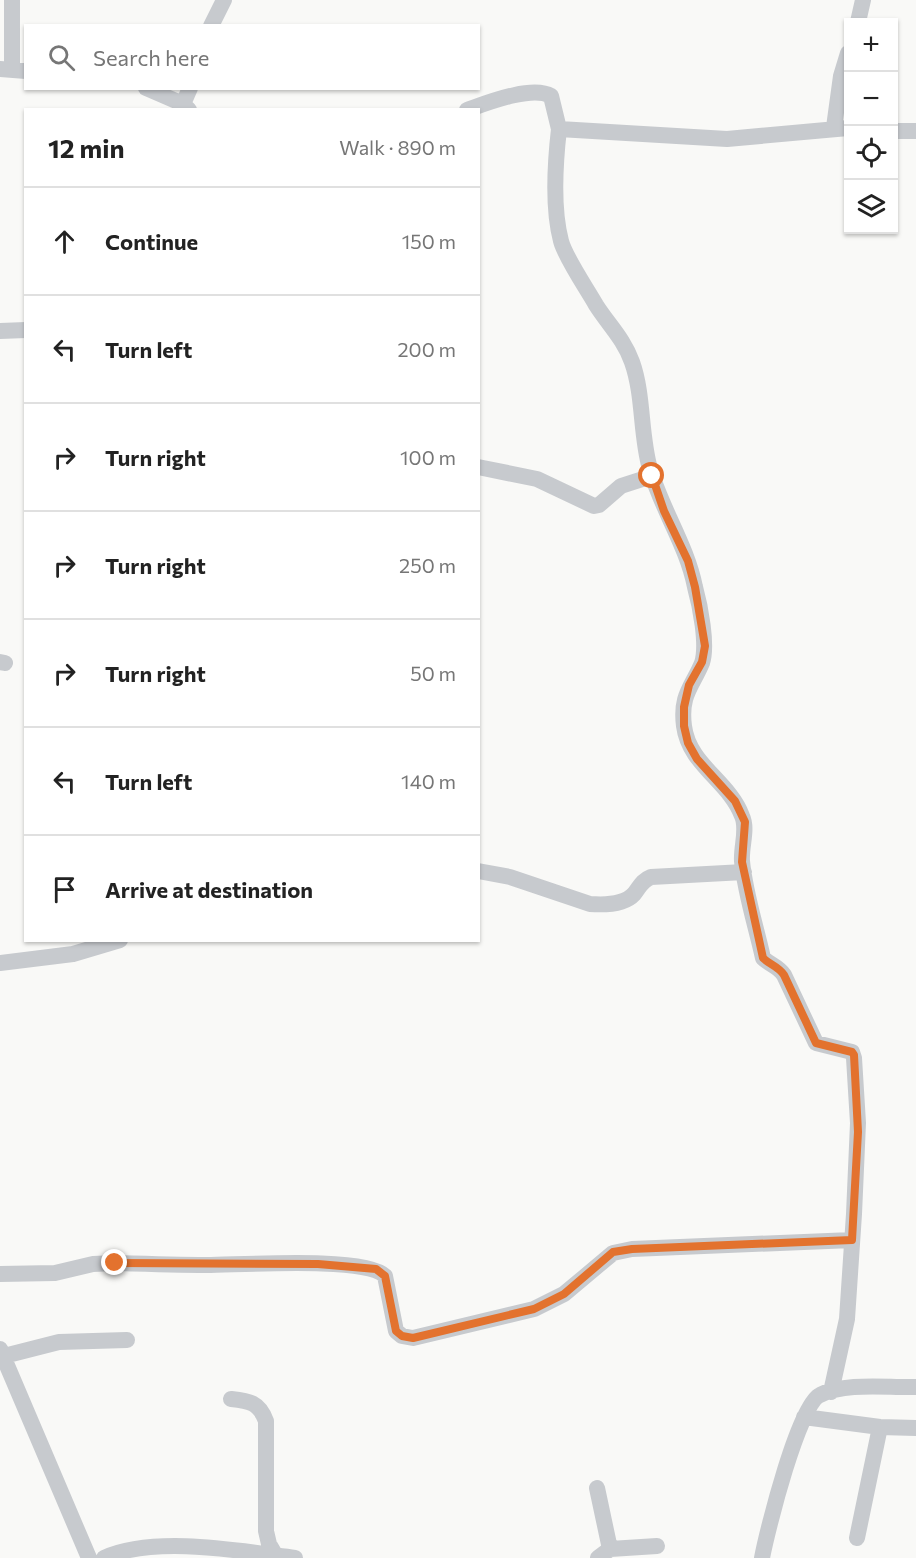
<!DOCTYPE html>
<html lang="en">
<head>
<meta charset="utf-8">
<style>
	:root { --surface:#fff; --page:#f2f2f2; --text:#222; --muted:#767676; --line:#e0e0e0 }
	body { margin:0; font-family:Commissioner,sans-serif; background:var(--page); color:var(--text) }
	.controls { position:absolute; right:18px; top:18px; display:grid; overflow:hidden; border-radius:0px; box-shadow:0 2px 4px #0004 }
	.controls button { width:54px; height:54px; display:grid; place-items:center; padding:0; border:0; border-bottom:2px solid var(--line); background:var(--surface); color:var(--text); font:30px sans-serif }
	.stop { position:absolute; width:18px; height:18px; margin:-14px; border:4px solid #e3722e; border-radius:50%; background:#fff }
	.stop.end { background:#e3722e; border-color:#fff; box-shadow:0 2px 6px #0008 }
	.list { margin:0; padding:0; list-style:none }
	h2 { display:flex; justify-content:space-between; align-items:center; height:78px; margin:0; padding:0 24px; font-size:26px }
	h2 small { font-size:20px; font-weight:400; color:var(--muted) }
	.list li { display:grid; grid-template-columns:39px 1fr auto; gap:18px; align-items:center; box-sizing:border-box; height:108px; padding:0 24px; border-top:2px solid var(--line) }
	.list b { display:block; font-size:22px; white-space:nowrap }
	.list em { font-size:20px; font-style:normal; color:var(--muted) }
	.icon { flex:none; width:33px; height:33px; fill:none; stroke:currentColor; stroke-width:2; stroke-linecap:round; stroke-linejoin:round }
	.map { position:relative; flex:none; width:916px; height:1558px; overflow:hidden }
	.search { position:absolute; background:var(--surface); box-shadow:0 2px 4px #0004; left:24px; top:24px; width:456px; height:66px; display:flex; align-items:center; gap:15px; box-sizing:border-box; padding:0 21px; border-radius:0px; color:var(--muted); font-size:22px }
	.panel { position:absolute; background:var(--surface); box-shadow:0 2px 4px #0004; left:24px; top:108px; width:456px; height:834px; border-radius:0px }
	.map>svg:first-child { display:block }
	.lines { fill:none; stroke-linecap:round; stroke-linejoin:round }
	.minor { stroke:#c7cace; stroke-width:16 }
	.route { stroke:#e3722e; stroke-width:8 }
</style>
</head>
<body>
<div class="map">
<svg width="916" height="1558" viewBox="0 0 916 1558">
	<rect width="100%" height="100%" fill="#f9f9f7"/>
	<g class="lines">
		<!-- minor -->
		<path class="minor" d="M858,22L863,0
			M211,26L224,0
			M0,69L26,71
			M12,70V0
			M146,88L183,104L189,110
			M183,104L190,88
			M467,110C487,103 532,85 551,96L559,129L727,139L848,128
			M834,127L841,76L848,53
			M559,129C555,164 552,207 561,241C565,257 587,289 596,305C608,324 624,339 632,362C644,396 640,434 650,469C662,510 687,546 695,587C700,605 708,645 702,663C692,687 680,695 684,726C689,765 729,781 742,816C748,829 741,846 742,861C745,893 756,926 763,958C770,965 778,966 784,975L816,1043L852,1052L854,1058L858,1123L854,1214L847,1319L831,1392
			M894,131H916
			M0,331L26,330
			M478,467L537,479L594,506L599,505L621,486L652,476
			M0,662L5,663
			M478,871L510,877L590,904C604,905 624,905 634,894C640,887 641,881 651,877L744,872
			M0,963L73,954L120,940
			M0,1274L55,1273L93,1264L115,1263C146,1264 176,1265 207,1265C239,1265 366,1256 385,1276L396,1331L402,1336L413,1338L534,1309L564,1294L613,1253L632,1249L852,1240
			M0,1349L89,1558
			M4,1356L59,1342L127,1340
			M231,1399C249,1401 259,1402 266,1421V1531L269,1544L276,1556
			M804,1417L880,1427L916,1428
			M597,1488L610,1549
			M857,1538L880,1427
			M104,1558C154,1535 241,1551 295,1558
			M598,1558L610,1549L657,1546
			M762,1558C767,1531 799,1404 820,1395C847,1382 887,1388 916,1387"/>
	</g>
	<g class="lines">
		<!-- route -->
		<path class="route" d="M115,1263L318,1264L376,1269L385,1276L396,1331L402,1336L413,1338L534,1309L564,1294L613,1252L632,1249L852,1240L858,1132L854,1055L852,1052L816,1043L784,975C778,966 770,965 763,958L742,862L745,822L735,801L697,759L688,743L684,726V707L689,685L702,662L705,646L695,587L688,561L664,511L652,476"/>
	</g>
</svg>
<div class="controls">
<button>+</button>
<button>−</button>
<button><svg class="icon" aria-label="locate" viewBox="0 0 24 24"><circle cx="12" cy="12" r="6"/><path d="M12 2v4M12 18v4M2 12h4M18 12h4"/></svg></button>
<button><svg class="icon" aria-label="layers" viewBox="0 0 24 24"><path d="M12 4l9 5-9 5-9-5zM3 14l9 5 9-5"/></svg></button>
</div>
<div class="stop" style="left:652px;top:476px"></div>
<div class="stop end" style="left:115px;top:1263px"></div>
<div class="search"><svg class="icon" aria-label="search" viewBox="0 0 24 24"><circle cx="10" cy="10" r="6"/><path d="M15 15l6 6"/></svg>Search here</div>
<section class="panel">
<h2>12 min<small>Walk · 890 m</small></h2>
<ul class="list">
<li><svg class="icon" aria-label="ahead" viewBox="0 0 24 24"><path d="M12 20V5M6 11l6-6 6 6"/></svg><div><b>Continue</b></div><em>150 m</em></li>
<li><svg class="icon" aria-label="left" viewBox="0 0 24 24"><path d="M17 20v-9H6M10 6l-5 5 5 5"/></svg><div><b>Turn left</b></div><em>200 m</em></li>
<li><svg class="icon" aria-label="right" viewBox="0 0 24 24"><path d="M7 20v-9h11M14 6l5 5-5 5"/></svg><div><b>Turn right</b></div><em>100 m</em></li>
<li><svg class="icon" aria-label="right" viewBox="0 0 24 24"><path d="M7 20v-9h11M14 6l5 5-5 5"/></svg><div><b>Turn right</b></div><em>250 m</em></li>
<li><svg class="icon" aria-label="right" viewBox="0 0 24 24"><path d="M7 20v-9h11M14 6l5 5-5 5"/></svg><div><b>Turn right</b></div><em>50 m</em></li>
<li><svg class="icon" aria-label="left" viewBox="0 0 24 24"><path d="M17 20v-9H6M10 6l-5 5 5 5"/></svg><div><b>Turn left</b></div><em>140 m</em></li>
<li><svg class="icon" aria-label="arrive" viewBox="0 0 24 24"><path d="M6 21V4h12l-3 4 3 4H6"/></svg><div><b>Arrive at destination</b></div></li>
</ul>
</section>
</div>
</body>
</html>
